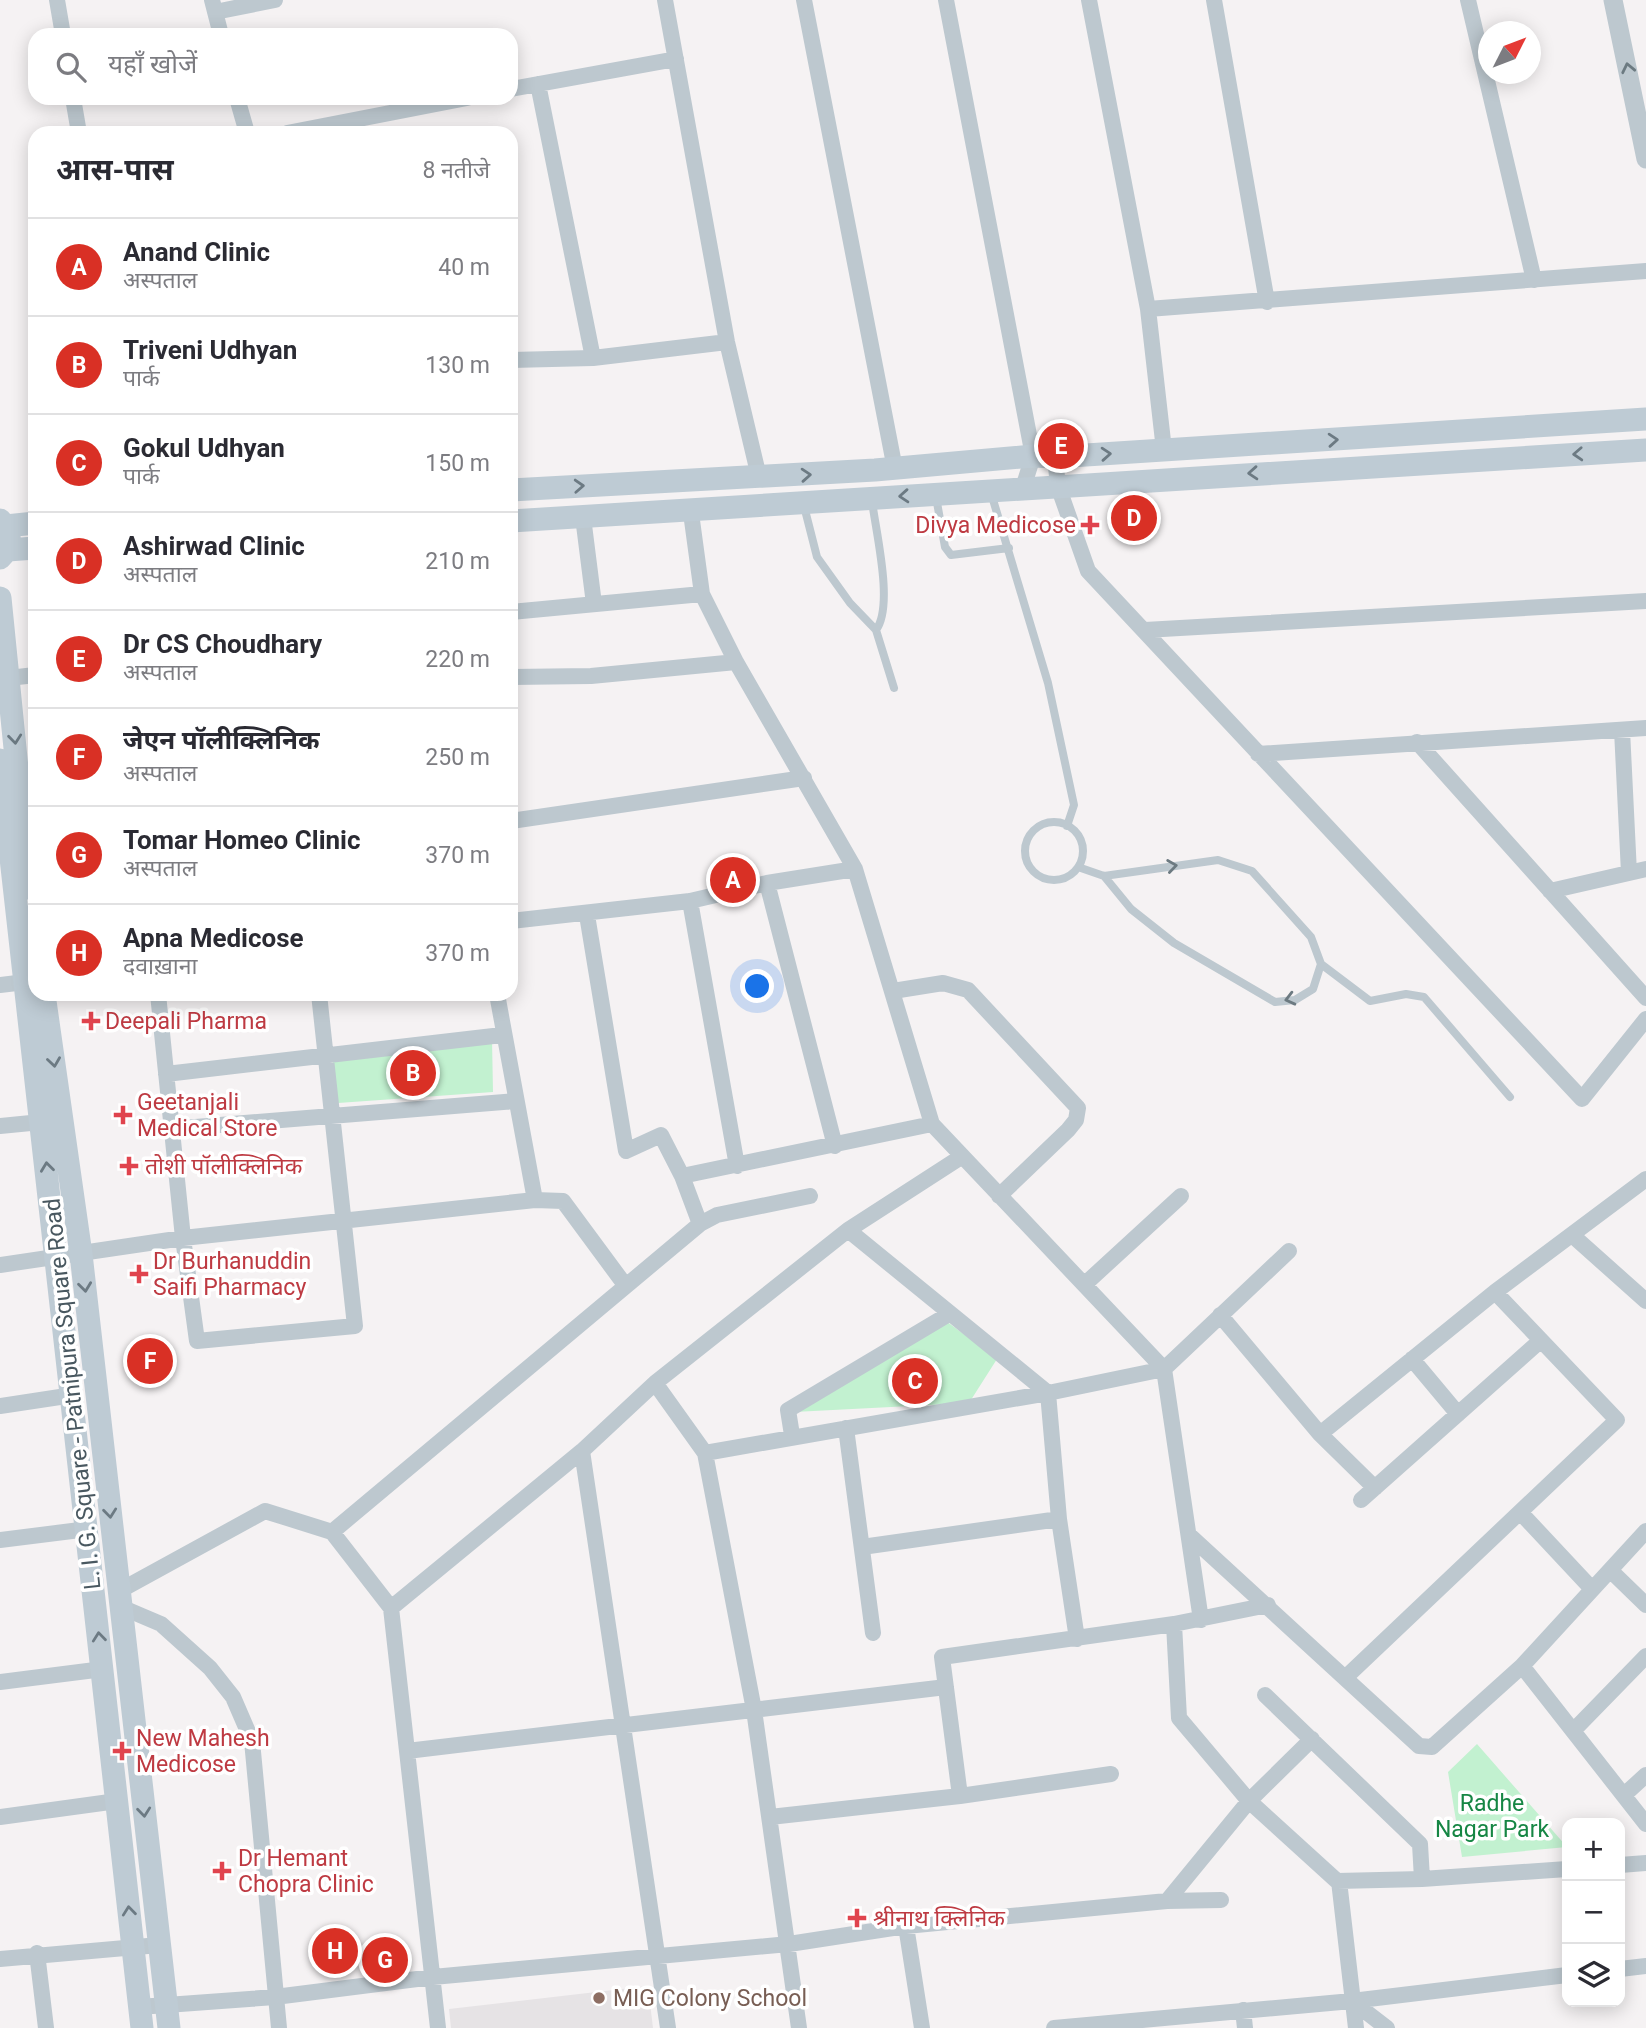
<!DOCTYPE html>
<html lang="hi">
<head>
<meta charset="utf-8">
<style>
	:root { --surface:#fff; --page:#f2f2f3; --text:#2b2b33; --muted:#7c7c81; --line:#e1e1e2; --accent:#d93025 }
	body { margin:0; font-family:Roboto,"Noto Sans Devanagari",sans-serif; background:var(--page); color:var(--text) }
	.controls { position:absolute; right:21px; bottom:21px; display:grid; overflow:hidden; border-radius:14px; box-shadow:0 4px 18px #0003 }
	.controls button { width:63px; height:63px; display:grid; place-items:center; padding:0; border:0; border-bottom:2px solid var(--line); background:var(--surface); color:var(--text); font:35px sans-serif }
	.compass { position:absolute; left:1478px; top:21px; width:63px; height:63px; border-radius:50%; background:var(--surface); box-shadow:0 4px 18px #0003; rotate:48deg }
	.you { position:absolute; left:758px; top:987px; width:24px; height:24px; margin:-18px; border:5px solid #fff; border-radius:50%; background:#1a73e8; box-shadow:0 0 0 10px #1a73e833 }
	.badge { display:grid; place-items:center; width:46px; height:46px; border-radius:50%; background:var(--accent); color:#fff; font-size:23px; font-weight:700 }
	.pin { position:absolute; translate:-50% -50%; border:4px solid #fff; box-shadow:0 2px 7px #0006 }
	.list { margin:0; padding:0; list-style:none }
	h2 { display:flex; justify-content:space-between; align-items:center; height:91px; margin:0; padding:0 28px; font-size:30px }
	h2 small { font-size:23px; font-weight:400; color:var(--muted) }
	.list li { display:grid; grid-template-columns:46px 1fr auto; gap:21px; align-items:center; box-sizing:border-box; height:98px; padding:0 28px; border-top:2px solid var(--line) }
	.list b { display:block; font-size:26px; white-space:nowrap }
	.list p { margin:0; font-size:23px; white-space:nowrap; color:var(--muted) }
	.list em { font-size:23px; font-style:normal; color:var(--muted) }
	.icon { flex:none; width:38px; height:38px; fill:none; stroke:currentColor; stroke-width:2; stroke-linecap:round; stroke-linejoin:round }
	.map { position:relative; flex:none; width:1646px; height:2028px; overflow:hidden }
	.search { position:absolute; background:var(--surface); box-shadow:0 4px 18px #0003; left:28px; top:28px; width:490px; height:77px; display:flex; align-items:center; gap:18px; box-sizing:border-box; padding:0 24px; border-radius:21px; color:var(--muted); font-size:26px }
	.panel { position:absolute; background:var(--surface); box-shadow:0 4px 18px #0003; left:28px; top:126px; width:490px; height:875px; border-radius:21px }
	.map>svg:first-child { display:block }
	.education { fill:#e6e3e5 }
	.green { fill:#c2f1d0 }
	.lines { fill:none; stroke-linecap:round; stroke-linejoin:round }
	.service { stroke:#bdc8cf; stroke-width:8 }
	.minor { stroke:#bdc8cf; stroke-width:16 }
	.tertiary { stroke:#bdc8cf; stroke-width:19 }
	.secondary { stroke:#becbd4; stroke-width:23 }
	.oneway { stroke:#6c7a81 }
	.oneway2 { stroke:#6c7a83 }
	.health-dot { fill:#e0444e; stroke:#fff; stroke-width:2.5 }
	.education-dot { fill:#8d6e63; stroke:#fff; stroke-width:2.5 }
	.labels { text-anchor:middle; stroke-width:7; stroke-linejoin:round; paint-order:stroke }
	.health-label { font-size:23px; fill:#be3a42; stroke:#fff; text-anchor:start }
	.street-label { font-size:23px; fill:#495860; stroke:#fff }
	.park-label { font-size:23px; fill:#168644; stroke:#fff }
	.education-label { font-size:23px; fill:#785e54; stroke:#fff; text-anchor:start }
</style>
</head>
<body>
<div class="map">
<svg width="1646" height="2028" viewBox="0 0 1646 2028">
	<rect width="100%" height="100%" fill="#f5f2f3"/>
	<!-- education -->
	<path class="education" d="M648,1986L653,2028H451L449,2009Z"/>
	<!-- green -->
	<path class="green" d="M492,1039L493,1092L338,1103L332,1055Z
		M946,1321L997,1359L969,1403L794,1412Z
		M1477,1744L1567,1847L1462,1857L1448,1772Z"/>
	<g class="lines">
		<!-- service -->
		<path class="service" d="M991,493L1048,683L1074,805L1067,826
			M936,497L945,547L951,555L1009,548
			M872,501C876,533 894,606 876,630
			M804,506L817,557L850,603L876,630L894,688
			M1025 851a29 29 0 1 1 58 0a29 29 0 1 1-58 0Z
			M1078,867L1104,876L1218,860L1252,871L1311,937L1321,964L1313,989L1295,1000L1275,1002L1174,943L1131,909L1104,876
			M1321,964L1370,1001L1406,994L1424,997L1510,1097"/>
		<!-- minor -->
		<path class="minor" d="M57,0L63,35
			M212,0L221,35
			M665,0L727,342L759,477
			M804,0L895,469
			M946,0L1033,456L1023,488
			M1089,0L1148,309L1164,450
			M1214,0L1267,302
			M1468,0L1534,280
			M215,12L275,0
			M538,84L593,358
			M511,89L676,59
			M73,98L79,133
			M237,98L247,133
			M287,133L467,98
			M1148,309L1646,271
			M511,360L593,358L727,342
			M1055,457L1058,486L1088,571L1582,1099L1646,1019
			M691,513L702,594L736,662L855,869L932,1124L1164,1369L1201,1620
			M583,517L594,604
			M511,612L702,594
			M1145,630L1646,601
			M511,677L591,676L736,662
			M9,678L35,675
			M1622,730L1629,873
			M1417,742L1646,998
			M1258,754L1646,728
			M511,821L804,778
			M767,883L835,1146
			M1550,891L1646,869
			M690,901L737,1166
			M587,915L626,1151L661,1135L682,1176L932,1124
			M511,921L690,901L767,883L855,869
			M0,985L25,982
			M893,991L943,983L968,990L1078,1108L1076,1120L1068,1130L999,1196
			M158,994L183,1238L197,1341L355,1326L319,994
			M497,994L535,1200
			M166,1074L502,1035
			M0,1126L41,1122
			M171,1129L515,1101
			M682,1176L700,1224
			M848,1230L1048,1393L1059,1519L1077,1639
			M1572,1235L1646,1301
			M0,1265L183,1238L535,1200L563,1201L625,1285
			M1085,1284L1181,1196
			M1220,1315L1320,1434L1495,1292L1646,1179
			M1412,1359L1458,1414
			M655,1383L705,1453L754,1710L799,2028
			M0,1406L73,1395
			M846,1428L873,1633
			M1320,1434L1375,1488
			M792,1435L788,1410L949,1314
			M582,1451L668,2028
			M705,1453L1048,1393L1164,1369L1289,1251
			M1361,1500L1540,1341
			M1520,1512L1592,1589
			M332,1532L700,1224L717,1215L810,1196
			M1189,1535L1419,1746L1432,1747L1522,1666L1646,1531
			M0,1540L88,1529
			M862,1547L1059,1519
			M1610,1570L1646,1605
			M119,1591L265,1511L332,1532L391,1608L438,2028
			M121,1607L161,1624L210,1668L233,1697L252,1741L279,2028
			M391,1608L582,1451L655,1383L848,1230L961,1157
			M1174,1624L1179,1718L1249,1801L1337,1881L1422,1879L1567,1869
			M1522,1666L1646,1824
			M1346,1677L1617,1420L1495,1292
			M0,1682L103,1669
			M1265,1695L1420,1844L1422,1879
			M1574,1730L1646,1656
			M407,1751L946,1687
			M1624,1795L1646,1775
			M960,1796L942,1657L1174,1624L1268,1605
			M0,1817L117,1801
			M770,1817L960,1796L1111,1774
			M1620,1865L1646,1863
			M1339,1881L1356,2028
			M1167,1901L1221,1900
			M906,1926L922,2028
			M37,1953L46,2028
			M0,1959L159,1945
			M1620,1969L1646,1966
			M1352,2001L1387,2028
			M139,2007L275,1997L433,1977L789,1944L906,1926L1167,1901L1249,1801L1312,1739
			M1243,2010L1245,2028
			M1054,2028L1352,2001L1567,1975"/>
		<!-- tertiary -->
		<path class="tertiary" d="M1613,0L1646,159"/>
		<!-- secondary -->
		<path class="secondary" d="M511,490L875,470L1033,456L1055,457L1646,419
			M0,520C12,532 13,546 0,558
			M511,521L1646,450
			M6,526L35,523
			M8,550L35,548
			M0,598L29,888
			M0,760L142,2028
			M44,994L81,1254L169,2028"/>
	</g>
	<!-- one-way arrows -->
	<defs><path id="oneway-chevron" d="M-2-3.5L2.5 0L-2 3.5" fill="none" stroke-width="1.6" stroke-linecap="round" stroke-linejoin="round" transform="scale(1.75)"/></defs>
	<g class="oneway">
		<use href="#oneway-chevron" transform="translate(1628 68) rotate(-102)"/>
		<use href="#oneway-chevron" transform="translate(1172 866) rotate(-8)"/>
		<use href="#oneway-chevron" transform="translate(1290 999) rotate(166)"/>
	</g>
	<g class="oneway2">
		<use href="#oneway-chevron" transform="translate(1333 440) rotate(-4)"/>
		<use href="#oneway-chevron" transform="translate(1106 454) rotate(-4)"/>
		<use href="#oneway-chevron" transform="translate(1578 454) rotate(177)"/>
		<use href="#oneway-chevron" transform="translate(1253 473) rotate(176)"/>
		<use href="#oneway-chevron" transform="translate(806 475) rotate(-4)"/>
		<use href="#oneway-chevron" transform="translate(579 486) rotate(-3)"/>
		<use href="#oneway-chevron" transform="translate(904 496) rotate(176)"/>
		<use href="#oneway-chevron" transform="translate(15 739) rotate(84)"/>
		<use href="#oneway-chevron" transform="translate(54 1062) rotate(82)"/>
		<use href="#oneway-chevron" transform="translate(47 1167) rotate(-97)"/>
		<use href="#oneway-chevron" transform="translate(85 1287) rotate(83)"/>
		<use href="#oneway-chevron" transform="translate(110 1513) rotate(84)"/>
		<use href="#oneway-chevron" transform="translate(99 1637) rotate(-96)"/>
		<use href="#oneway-chevron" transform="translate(144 1812) rotate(84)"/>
		<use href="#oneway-chevron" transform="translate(129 1911) rotate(-96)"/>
	</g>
	<!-- markers -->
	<g class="health-dot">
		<path d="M1086.5 514.5h7v7h7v7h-7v7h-7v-7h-7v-7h7z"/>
		<path d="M87.5 1010.5h7v7h7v7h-7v7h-7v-7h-7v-7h7z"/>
		<path d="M119.5 1104.5h7v7h7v7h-7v7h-7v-7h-7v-7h7z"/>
		<path d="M125.5 1155.5h7v7h7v7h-7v7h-7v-7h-7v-7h7z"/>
		<path d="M135.5 1263.5h7v7h7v7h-7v7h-7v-7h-7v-7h7z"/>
		<path d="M118.5 1740.5h7v7h7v7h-7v7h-7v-7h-7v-7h7z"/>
		<path d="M218.5 1860.5h7v7h7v7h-7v7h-7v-7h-7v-7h7z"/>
		<path d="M853.5 1907.5h7v7h7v7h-7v7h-7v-7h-7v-7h7z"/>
	</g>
	<circle class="education-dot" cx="599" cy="1998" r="7"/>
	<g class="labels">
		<!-- health labels -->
		<g class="health-label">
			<text x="1076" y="533" text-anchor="end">Divya Medicose</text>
			<text x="105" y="1029">Deepali Pharma</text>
			<text x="137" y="1110">Geetanjali<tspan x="137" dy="26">Medical Store</tspan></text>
			<text x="145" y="1174">तोशी पॉलीक्लिनिक</text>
			<text x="153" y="1269">Dr Burhanuddin<tspan x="153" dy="26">Saifi Pharmacy</tspan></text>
			<text x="136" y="1746">New Mahesh<tspan x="136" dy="26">Medicose</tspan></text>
			<text x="238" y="1866">Dr Hemant<tspan x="238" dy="26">Chopra Clinic</tspan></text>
			<text x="873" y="1926">श्रीनाथ क्लिनिक</text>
		</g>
		<!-- street labels -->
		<g class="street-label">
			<text transform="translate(72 1394) rotate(-96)" y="8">L. I. G. Square - Patnipura Square Road</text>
		</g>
		<!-- park labels -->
		<g class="park-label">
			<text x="1492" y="1811">Radhe<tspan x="1492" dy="26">Nagar Park</tspan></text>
		</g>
		<!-- education labels -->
		<g class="education-label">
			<text x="613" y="2006">MIG Colony School</text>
		</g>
	</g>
</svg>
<div class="controls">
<button>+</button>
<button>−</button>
<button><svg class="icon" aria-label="layers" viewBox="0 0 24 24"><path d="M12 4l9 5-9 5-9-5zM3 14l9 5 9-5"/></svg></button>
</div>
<svg class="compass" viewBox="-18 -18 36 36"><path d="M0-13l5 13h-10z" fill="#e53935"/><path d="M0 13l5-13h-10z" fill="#7c7c81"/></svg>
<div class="you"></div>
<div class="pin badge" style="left:733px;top:880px">A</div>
<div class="pin badge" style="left:413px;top:1073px">B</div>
<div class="pin badge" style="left:915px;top:1381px">C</div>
<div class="pin badge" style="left:1134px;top:518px">D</div>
<div class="pin badge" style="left:1061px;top:446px">E</div>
<div class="pin badge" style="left:150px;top:1361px">F</div>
<div class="pin badge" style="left:385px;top:1960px">G</div>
<div class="pin badge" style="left:335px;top:1951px">H</div>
<div class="search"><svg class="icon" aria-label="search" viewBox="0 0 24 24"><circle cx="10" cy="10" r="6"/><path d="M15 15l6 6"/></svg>यहाँ खोजें</div>
<section class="panel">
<h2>आस-पास<small>8 नतीजे</small></h2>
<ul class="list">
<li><span class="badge">A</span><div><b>Anand Clinic</b><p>अस्पताल</p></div><em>40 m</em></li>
<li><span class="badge">B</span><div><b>Triveni Udhyan</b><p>पार्क</p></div><em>130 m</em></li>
<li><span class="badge">C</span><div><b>Gokul Udhyan</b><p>पार्क</p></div><em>150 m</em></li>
<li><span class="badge">D</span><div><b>Ashirwad Clinic</b><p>अस्पताल</p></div><em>210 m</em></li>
<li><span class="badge">E</span><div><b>Dr CS Choudhary</b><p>अस्पताल</p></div><em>220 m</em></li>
<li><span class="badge">F</span><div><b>जेएन पॉलीक्लिनिक</b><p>अस्पताल</p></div><em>250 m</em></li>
<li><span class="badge">G</span><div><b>Tomar Homeo Clinic</b><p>अस्पताल</p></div><em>370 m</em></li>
<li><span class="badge">H</span><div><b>Apna Medicose</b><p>दवाख़ाना</p></div><em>370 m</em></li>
</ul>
</section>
</div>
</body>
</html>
